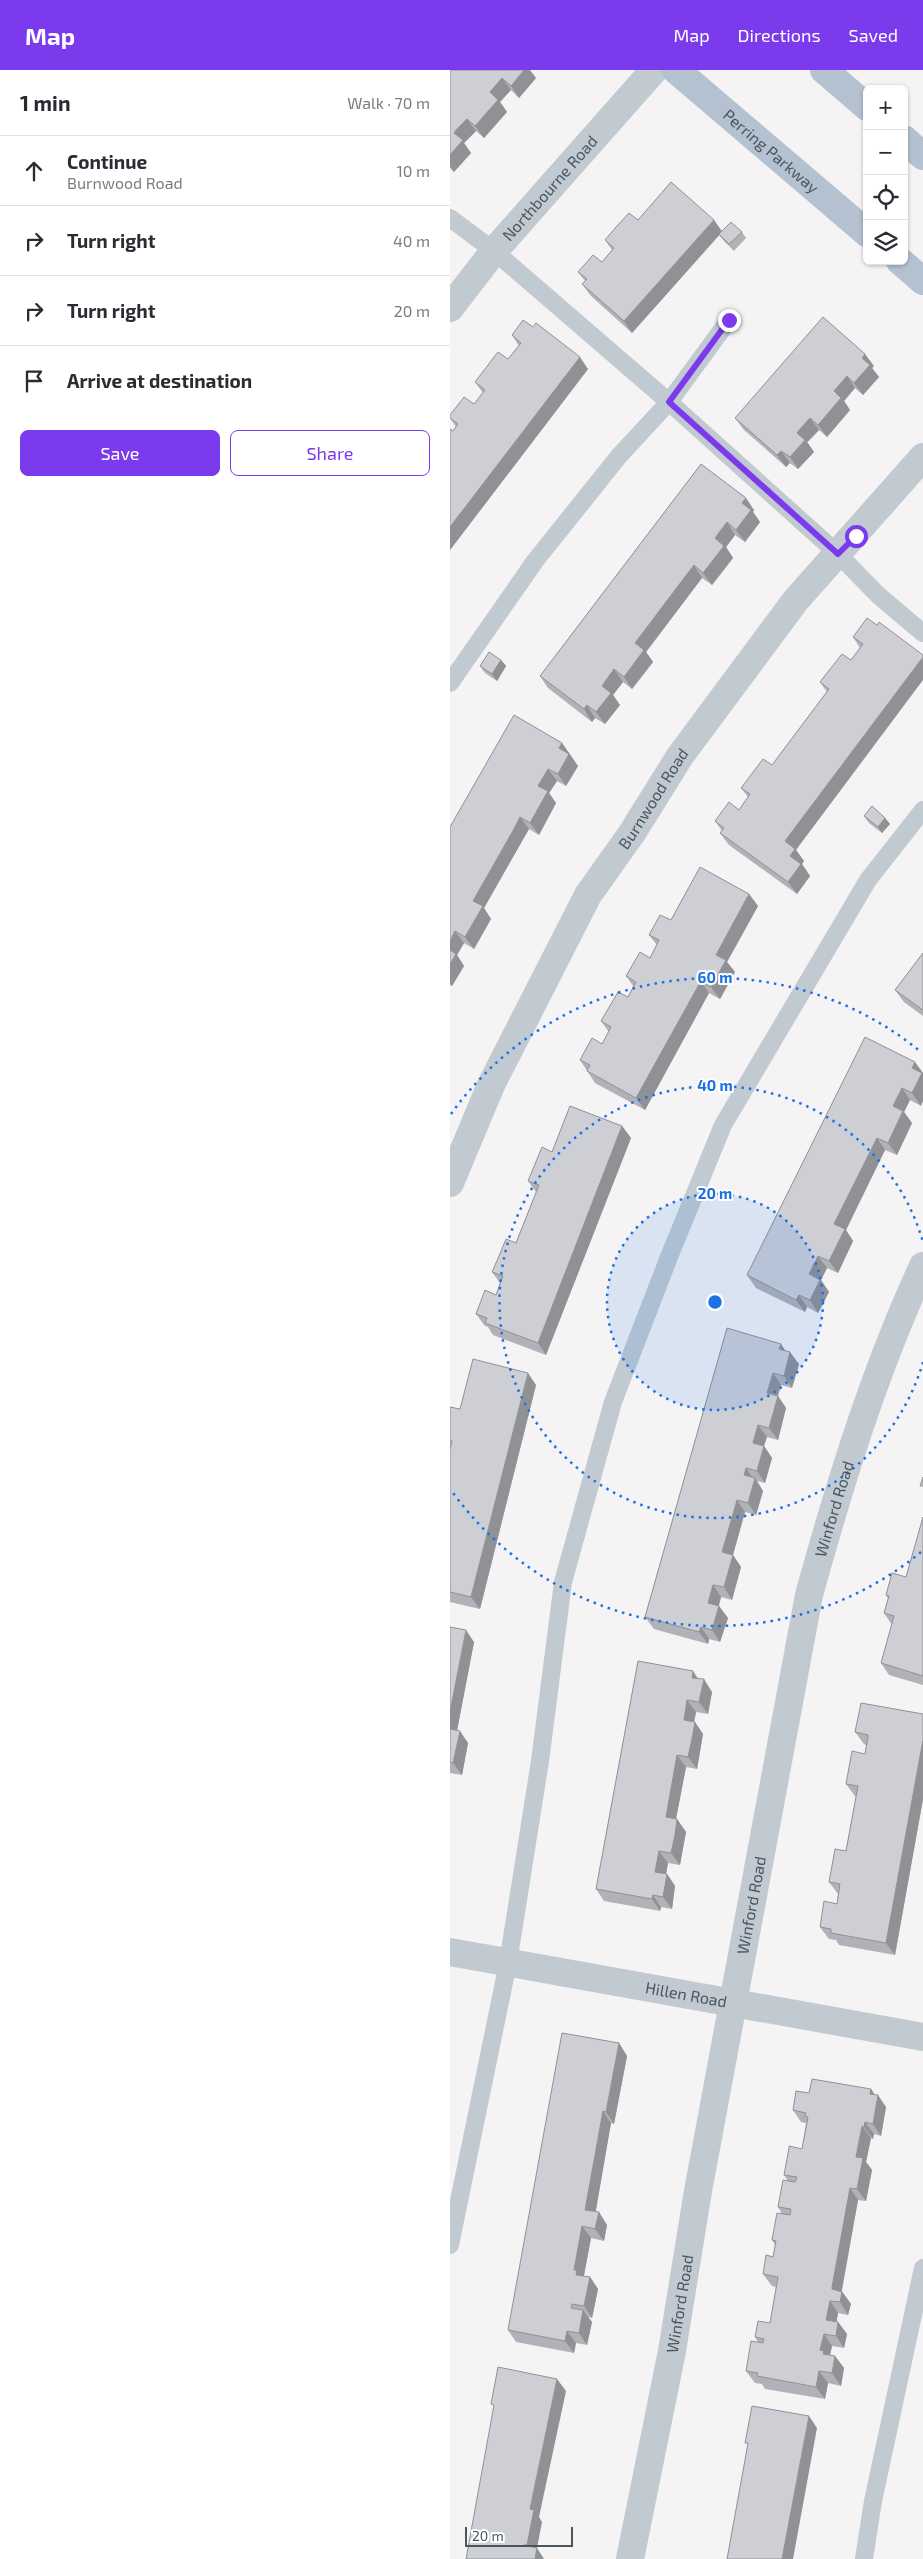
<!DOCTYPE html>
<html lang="en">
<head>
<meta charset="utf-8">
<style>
	:root { --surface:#fff; --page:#f2f2f3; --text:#2b2b33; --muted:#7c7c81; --line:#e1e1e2; --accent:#7c3aed }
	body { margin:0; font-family:"Exo 2",sans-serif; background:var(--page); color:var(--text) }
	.controls { position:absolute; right:15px; top:15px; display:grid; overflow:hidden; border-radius:8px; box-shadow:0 1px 4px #0004 }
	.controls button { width:45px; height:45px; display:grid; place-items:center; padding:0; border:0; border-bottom:1px solid var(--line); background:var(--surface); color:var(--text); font:25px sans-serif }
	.scale { position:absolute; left:15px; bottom:12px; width:108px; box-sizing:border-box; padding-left:5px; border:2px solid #4a5560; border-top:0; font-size:14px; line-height:18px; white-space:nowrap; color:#4a5560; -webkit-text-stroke:4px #fff; paint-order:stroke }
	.stop { position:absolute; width:15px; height:15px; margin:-11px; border:4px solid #7c3aed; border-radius:50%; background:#fff }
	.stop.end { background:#7c3aed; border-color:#fff; box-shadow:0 1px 5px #0008 }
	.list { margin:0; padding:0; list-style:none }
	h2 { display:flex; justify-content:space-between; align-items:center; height:65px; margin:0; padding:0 20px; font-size:21px }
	h2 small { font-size:16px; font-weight:400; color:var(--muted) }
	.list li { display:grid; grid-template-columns:32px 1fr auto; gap:15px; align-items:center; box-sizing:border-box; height:70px; padding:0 20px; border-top:1px solid var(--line) }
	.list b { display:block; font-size:19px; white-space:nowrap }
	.list p { margin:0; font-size:16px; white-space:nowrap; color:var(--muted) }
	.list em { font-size:16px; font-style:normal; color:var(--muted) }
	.actions { display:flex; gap:10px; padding:15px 20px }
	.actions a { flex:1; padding:11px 0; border:1px solid var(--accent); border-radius:8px; text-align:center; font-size:18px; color:var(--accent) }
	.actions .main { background:var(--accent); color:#fff }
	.icon { flex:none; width:28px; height:28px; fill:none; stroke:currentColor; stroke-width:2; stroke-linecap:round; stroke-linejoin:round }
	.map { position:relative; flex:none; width:473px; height:2489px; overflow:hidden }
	header { display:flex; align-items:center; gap:30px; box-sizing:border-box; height:70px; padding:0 25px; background:var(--accent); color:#fff }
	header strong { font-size:24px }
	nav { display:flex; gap:28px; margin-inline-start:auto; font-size:18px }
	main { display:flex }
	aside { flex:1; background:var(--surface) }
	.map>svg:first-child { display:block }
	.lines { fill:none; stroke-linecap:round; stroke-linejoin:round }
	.service { stroke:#c1cad1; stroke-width:18 }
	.minor { stroke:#c1cad1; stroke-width:28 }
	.tertiary { stroke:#c1cad1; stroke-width:28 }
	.primary { stroke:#b3c1d0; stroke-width:28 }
	.wall { fill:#b0b2b7 }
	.shaded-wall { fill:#909195 }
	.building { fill:#cdcfd5; stroke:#909195 }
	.route { stroke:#7c3aed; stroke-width:6 }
	.ring { fill:none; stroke:#1c71e5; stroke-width:2.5; stroke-dasharray:2.5 5 }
	.labels { text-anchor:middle; stroke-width:4; stroke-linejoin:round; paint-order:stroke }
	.street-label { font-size:16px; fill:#4a5560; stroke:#fff }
	.centre { fill:#1c71e5; stroke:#fff; stroke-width:2.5 }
	.ring-label { font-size:15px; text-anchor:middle; font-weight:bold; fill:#1c71e5; stroke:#fff; stroke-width:4; stroke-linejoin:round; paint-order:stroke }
</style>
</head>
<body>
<header>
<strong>Map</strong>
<nav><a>Map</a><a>Directions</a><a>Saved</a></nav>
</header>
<main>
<aside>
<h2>1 min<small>Walk · 70 m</small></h2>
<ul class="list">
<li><svg class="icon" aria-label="ahead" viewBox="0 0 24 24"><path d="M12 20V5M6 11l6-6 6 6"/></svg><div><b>Continue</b><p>Burnwood Road</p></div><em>10 m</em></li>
<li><svg class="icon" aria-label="right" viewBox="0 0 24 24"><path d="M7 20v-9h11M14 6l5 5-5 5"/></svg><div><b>Turn right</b></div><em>40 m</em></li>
<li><svg class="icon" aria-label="right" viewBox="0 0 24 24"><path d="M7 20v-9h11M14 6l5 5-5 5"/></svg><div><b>Turn right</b></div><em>20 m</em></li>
<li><svg class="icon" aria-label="arrive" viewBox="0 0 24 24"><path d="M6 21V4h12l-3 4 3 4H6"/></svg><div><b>Arrive at destination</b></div></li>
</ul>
<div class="actions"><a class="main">Save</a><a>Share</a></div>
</aside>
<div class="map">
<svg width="473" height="2489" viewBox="0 0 473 2489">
	<rect width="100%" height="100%" fill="#f5f3f3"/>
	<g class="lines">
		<!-- service -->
		<path class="service" d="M0,148L44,181L219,332L388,484L428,525L473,563
			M0,613L85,491L169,386L219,332L279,250
			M0,2175L58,1893L90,1691L113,1512L163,1332L219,1187L273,1055L418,810L473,740
			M414,2489L423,2431L473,2198"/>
		<!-- minor -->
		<g class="minor">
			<path id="s1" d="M0,238L44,181L204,0"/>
			<path id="s2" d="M0,1113L41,1015L138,825L182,763L230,686L346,530L473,387"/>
			<path id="s3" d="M180,2489L222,2281L248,2121L359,1525C390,1413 424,1302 473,1196"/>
		</g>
		<!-- tertiary -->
		<path class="tertiary" id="s4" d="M0,1882L473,1967"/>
		<!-- primary -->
		<g class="primary">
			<path id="s5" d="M226,0L417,163"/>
			<path d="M374,0L417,37"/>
			<path d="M454,69L473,86"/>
			<path d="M450,191L473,211"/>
		</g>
	</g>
	<!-- wall -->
	<path class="wall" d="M0,0L86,8L69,28L61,20L50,32L57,42L34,68L26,61L14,73L21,83L4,102L0,98Z
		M188,150H264L272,161L292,162L296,168L284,181L274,171L269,165L182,263L141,226L132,214L135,211L128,202L152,192L162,180L155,170Z
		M62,265L138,299L0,480V359L3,361L6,357L0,348V345L24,334L33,323L25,312L58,289L69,276Z
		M424,296L422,298L429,307L413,325L405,318L394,331L400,340L377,367L369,360L359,371L357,372L364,382L348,399L340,393L336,397L294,360L285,348Z
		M251,394L304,440L303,442L310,452L295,472L285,465L276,477L283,488L262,515L252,508L196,582L203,592L182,619L173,612L163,625L170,635L155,654L145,648L142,652L98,618L90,606Z
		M427,555L346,780L354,791L352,794L360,806L347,824L279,775L270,763L272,761L265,751L289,740L298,727L291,718L322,695L377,622L370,612L401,590L410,578L403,567Z
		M51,590L56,596L47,611L35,603L30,596Z
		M112,673L128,696L116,716L107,711L99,723L106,733L89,765L79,759L72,771L34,838L41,849L24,879L14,873L7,885L14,896L2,916L0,915V757Z
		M414,746L435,748L440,754L432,763L419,753Z
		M299,824L308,836L277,892L285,902L270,929L259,923L195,1040L145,1013L130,990L152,974L159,962L151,951L178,927L184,917L176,906L200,888L207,875L199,865L221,850Z
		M473,883V946L454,932L445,920Z
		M465,992L471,1036L460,1030L454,1042L462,1053L447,1085L435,1080L396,1160L403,1171L388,1203L377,1198L371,1210L379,1222L368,1243L357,1237L355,1242L306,1218L297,1205Z
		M172,1056L181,1068L96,1285L43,1265L38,1257L35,1256L26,1244L46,1225L50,1213L42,1202L66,1173L86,1122L78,1111L102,1082Z
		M277,1258L336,1281L349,1294L342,1318L331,1315L328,1326L336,1338L328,1370L317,1367L314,1376L322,1388L315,1413L307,1411L313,1421L306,1445L295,1442L285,1477L283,1485L291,1497L282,1530L271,1527L269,1536L278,1548L270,1572L259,1569L258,1574L204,1559L195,1547Z
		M86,1315L30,1539L0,1532V1338L10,1339Z
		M473,1447V1615L439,1605L431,1593L442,1555L434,1543L438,1529L436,1525L456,1507Z
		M0,1557L24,1572L7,1661L18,1673L12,1705L0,1703V1705Z
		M188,1591L248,1609L262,1622L258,1644L246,1642L244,1652L253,1664L247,1699L236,1697L226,1749H227L236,1762L233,1777L230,1795L218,1793L216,1804H217L225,1816L222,1839L211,1837L210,1841L154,1831L146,1819Z
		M473,1644V1729L445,1885L389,1875L386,1870L379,1869L370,1857L387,1834L388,1824L379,1812L396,1781L406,1727L405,1726L396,1714L415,1684L416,1675L414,1674L405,1662Z
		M169,1973L177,1986L164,2054L161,2053L145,2142L157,2155L154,2171L141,2168L134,2206L140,2207L148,2219L142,2248L138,2247L142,2252L137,2275L126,2273L124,2283L66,2272L58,2260Z
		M421,2019L425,2025L436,2037L431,2066L424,2064L423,2069L421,2068L416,2092L422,2100L416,2131L408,2130L392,2221L401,2234L398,2245L388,2243L386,2252H388L397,2264L394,2278L382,2276L380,2285L385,2286L394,2298L391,2316L378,2313L375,2329L315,2319L312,2314L305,2313L296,2301L308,2272L305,2267L320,2253L326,2217L322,2216L313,2204L323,2187L325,2175L322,2170L332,2144L328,2137L338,2111L334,2105L352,2079L356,2053L351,2052L343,2040L359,2023Z"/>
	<!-- shaded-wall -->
	<path class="shaded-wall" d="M74,0H80L86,8L69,28L61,16Z
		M52,8L61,20L50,32L57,42L34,68L25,56L40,22Z
		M17,49L26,61L14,73L21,83L4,102L0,96V85L4,63Z
		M264,150L272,162L182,263L174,251Z
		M415,284L424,296L422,298L429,307L413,325L404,313L412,288Z
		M130,287L138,299L0,480V457Z
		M397,306L405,318L394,331L400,340L377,367L368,355L384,321Z
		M360,348L369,360L357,372L364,382L348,399L340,387L347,363Z
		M331,381L340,393L336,397L327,385Z
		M296,428L304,440L303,442L310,452L295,472L286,460L292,433Z
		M277,452L285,465L276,477L283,488L262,515L253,503L265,468Z
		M244,495L252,508L196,582L203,592L182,619L174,607L185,573Z
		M473,587V610L346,780L354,791L352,794L360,806L347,824L338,812L340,786L335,771Z
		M51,590L56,596L47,611L42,604Z
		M164,599L173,612L163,625L170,635L155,654L146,642L152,616Z
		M137,635L145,648L142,652L134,639Z
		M112,673L128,696L116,716L108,704L109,678Z
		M98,699L107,711L99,723L106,733L89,765L80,753L88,716Z
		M70,747L79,759L34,838L41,849L24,879L15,867L23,831Z
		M435,748L440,754L432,763L428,757Z
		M299,824L308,836L277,892L285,902L270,929L261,917L266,885Z
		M5,861L14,873L7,885L14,896L2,916L0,913V871Z
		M251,911L259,923L195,1040L186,1028Z
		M465,992L473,1003V1031L471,1036L462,1023V998Z
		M452,1018L460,1030L454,1042L462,1053L447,1085L438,1073L443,1036Z
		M172,1056L181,1068L96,1285L88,1273Z
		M427,1068L435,1080L396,1160L403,1171L388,1203L379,1191L384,1154Z
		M368,1186L377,1198L371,1210L379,1222L368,1243L360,1230L359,1204Z
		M349,1225L357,1237L355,1242L346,1230Z
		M331,1274L339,1286L329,1279Z
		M340,1282L349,1294L342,1318L334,1306Z
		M78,1303L86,1315L30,1539L21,1527Z
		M323,1303L331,1315L325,1335L317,1323Z
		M328,1326L336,1338L328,1370L319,1358Z
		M308,1355L317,1367L312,1381L314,1376L322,1388L315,1413L307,1401L303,1373Z
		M296,1398L304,1410L294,1405Z
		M305,1408L313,1421L306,1445L298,1433Z
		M287,1430L295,1442L283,1485L291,1497L282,1530L274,1517L272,1482Z
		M263,1515L271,1527L267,1541L269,1536L278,1548L270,1572L262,1560L258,1533Z
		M251,1557L259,1569L258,1574L249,1562Z
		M16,1560L24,1572L5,1671L0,1663V1642Z
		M243,1601L251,1613L242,1608Z
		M254,1609L262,1622L258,1644L249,1632Z
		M237,1630L246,1642L242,1662L234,1650Z
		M245,1652L253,1664L247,1699L238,1687Z
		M10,1661L18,1673L12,1705L3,1693Z
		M473,1670V1729L445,1885L436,1873Z
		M227,1685L236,1697L224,1759L216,1747Z
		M227,1749L236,1762L230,1795L221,1783Z
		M209,1781L218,1793L214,1814L205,1802Z
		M217,1804L225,1816L222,1839L213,1827Z
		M203,1825L211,1837L210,1841L202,1829Z
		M169,1973L177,1986L164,2054L156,2042Z
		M421,2019L427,2029L428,2025L436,2037L431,2066L423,2054L420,2024Z
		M153,2041L161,2053L144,2152L135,2140Z
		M415,2052L424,2064L423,2069L414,2057Z
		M412,2056L421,2068L416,2092L422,2100L416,2131L407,2119L406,2087Z
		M400,2118L408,2130L390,2229L392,2222L401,2234L398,2245L382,2219V2217Z
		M149,2142L157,2155L154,2171L145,2159Z
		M132,2156L141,2168L133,2210L126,2205L124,2200Z
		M140,2207L148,2219L142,2248L134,2236Z
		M380,2231L388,2243L385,2262L376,2250Z
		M133,2240L142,2252L137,2275L129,2263Z
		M388,2252L397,2264L394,2278L386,2266Z
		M117,2261L126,2273L124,2283L115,2271Z
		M374,2264L382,2276L379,2290L370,2280Z
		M385,2286L394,2298L391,2316L382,2303Z
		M369,2301L378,2313L375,2329L366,2317Z
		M107,2309L116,2321L89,2447L92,2452L87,2478L94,2489H85V2487L77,2475L80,2439Z
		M359,2346L367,2358L343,2489H332Z"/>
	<!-- building -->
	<path class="building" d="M0,0H74L61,16L52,8L40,22L48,30L25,56L17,49L6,60L4,63L13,70L0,85Z
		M221,112L264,150L174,251L132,214L137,209L128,202L143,185L152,192L164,178L155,170L166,157L179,143L188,150Z
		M281,152L292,162L279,174L269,164Z
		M373,247L415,284L412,288L420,295L404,313L397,306L384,321L391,328L368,355L360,348L350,359L347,363L355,370L340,387L331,381L327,385L285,348Z
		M73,250L83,257L86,253L130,287L0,457V359L3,361L8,354L0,348V345L14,327L24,334L35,320L25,312L48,282L58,289L71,273L62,265Z
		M251,394L296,428L292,433L301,440L286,460L277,452L265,468L274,476L253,503L244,495L185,573L194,580L174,607L164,599L152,616L161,623L146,642L137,635L134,639L90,606Z
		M417,548L427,555L429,552L473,585V587L335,771L345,779L340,786L351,794L338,812L270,763L274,758L265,751L279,732L289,740L300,724L291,718L313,689L322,695L379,619L370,612L392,584L401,590L413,574L403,567Z
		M39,582L51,590L42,604L30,596Z
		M64,645L112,673L109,678L119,684L108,704L98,699L88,716L98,721L80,753L70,747L64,759L23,831L33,836L15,867L5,861L0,871V757Z
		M422,736L435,748L428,757L414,746Z
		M250,797L299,824L266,885L276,890L261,917L251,911L186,1028L137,1001L140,995L130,990L142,968L152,974L161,957L151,951L168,922L178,927L186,912L176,906L190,882L200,888L209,870L199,865L210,845L221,850Z
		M0,880L6,884L0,894Z
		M473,883V940L445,920Z
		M415,967L465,992L462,998L472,1003L462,1023L452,1018L443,1036L453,1041L438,1073L427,1068L384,1154L395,1159L379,1191L368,1186L359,1204L370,1210L360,1230L349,1225L346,1230L297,1205Z
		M120,1036L172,1056L88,1273L35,1253L37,1248L26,1244L35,1220L46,1225L53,1206L42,1202L49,1186L56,1169L66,1173L89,1115L78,1111L92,1077L102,1082Z
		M277,1258L331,1274L329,1279L340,1282L334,1306L323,1303L317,1323L328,1326L319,1358L308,1355L304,1369L303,1373L314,1376L307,1401L296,1398L294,1405L305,1408L298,1433L287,1430L277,1465L272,1482L283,1485L274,1517L263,1515L258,1533L269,1536L262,1560L251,1557L249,1562L195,1547Z
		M23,1289L78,1303L21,1527L0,1522V1379L2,1371H0V1337L10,1339Z
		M473,1407V1416H470Z
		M473,1447V1606L431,1593L444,1546L434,1543L439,1526L436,1525L442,1503L456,1507Z
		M0,1557L16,1560L0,1642Z
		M188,1591L243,1601L242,1608L254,1609L249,1632L237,1630L234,1650L245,1652L242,1669L238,1687L227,1685L216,1747L227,1749L225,1765L221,1783L209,1781L205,1802L217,1804L213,1827L203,1825L202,1829L146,1819Z
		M411,1633L473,1644V1670L436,1873L381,1863V1859L370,1857L374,1831L387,1834L390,1814L379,1812L385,1779L396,1781L408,1716L396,1714L402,1681L415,1684L418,1667V1665L405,1662Z
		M0,1659L10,1661L3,1693L0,1692Z
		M112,1963L169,1973L156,2042L153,2041L135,2140L149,2142L145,2159L132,2156L124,2200H127L126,2205L140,2207L134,2236L122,2234L121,2238L133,2240L129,2263L117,2261L115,2271L58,2260Z
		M362,2009L421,2019L420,2024L428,2025L423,2054L415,2052L414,2057L412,2056L406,2087L413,2088L407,2119L400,2118L382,2217V2219L392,2222L390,2232L380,2231L376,2250L388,2252L386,2266L374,2264L370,2280L374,2281L373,2284L385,2286L382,2303L369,2301L366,2317L307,2306L308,2303L296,2301L301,2271L313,2273L314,2269L305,2267L308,2251L320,2253L328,2207L313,2204L316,2185L323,2187L326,2171L322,2170L327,2143L340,2145L341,2139L328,2137L333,2110L345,2112L347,2107L334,2105L339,2078V2076L352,2079L358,2047L355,2046L356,2043L343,2040L346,2021L359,2023Z
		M48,2297L107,2309L80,2439L84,2440L77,2475H74L87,2478L85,2489H16L44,2335L41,2334Z
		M302,2336L359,2346L332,2489H277L293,2401L298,2373H295Z"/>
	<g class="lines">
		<!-- route -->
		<path class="route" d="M279,250L219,332L388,484L406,466"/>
	</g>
	<!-- distance rings -->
	<circle cx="265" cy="1232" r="108" fill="#1c71e5" fill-opacity=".12"/>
	<g class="ring">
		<circle cx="265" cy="1232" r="108"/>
		<path d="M473 1292A216 216 0 1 1 473 1172"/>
		<path d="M471 1482A324 324 0 0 1 1 1420M1 1044A324 324 0 0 1 471 982"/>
	</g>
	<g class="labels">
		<!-- street labels -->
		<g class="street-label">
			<text dy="6" stroke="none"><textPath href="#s5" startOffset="125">Perring Parkway</textPath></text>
			<text dy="6" stroke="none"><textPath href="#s1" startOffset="156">Northbourne Road</textPath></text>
			<text dy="6" stroke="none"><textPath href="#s2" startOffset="436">Burnwood Road</textPath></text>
			<text dy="6" stroke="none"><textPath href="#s3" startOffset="1070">Winford Road</textPath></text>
			<text dy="6" stroke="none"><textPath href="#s3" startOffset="665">Winford Road</textPath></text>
			<text dy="6" stroke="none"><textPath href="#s4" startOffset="240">Hillen Road</textPath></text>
			<text dy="6" stroke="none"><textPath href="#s3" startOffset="260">Winford Road</textPath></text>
		</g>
	</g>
	<circle cx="265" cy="1232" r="8" class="centre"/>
	<g class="ring-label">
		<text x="265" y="913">60 m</text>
		<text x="265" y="1021">40 m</text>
		<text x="265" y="1129">20 m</text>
	</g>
</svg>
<div class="controls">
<button>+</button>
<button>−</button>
<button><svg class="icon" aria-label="locate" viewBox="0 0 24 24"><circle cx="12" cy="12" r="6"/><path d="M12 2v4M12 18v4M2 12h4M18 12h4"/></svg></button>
<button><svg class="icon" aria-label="layers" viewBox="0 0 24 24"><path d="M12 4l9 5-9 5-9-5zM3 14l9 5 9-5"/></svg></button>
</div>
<div class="scale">20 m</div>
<div class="stop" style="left:406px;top:466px"></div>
<div class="stop end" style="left:279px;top:250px"></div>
</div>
</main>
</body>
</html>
